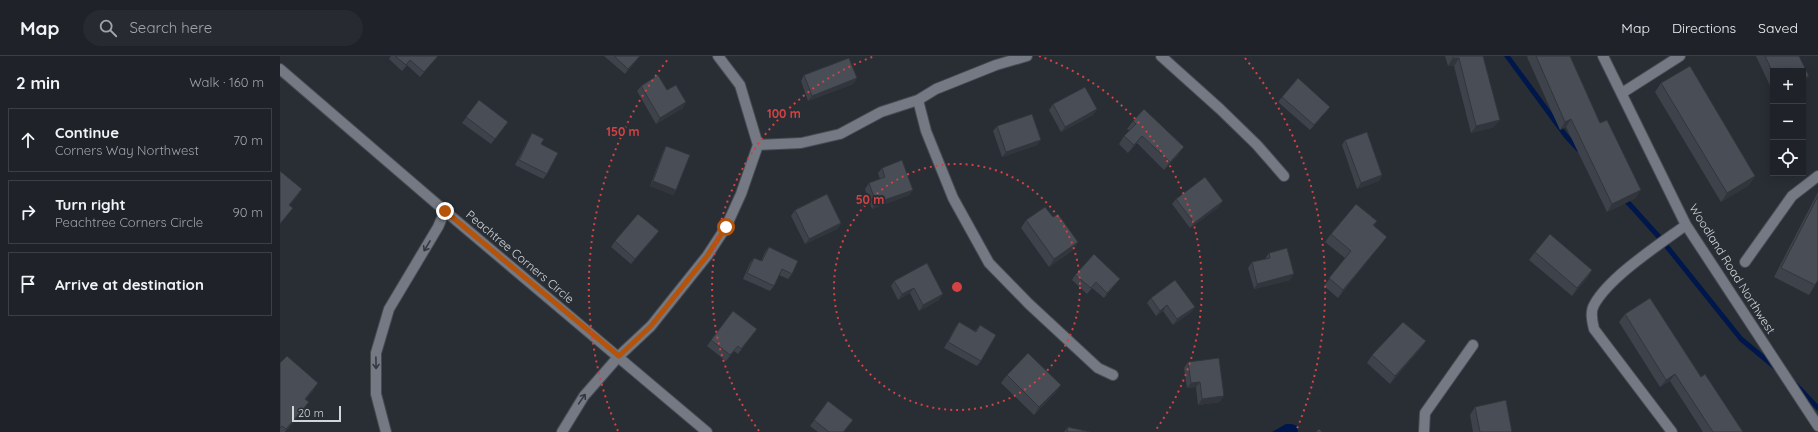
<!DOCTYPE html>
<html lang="en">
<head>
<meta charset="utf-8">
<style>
	:root { --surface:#1f2228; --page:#272a30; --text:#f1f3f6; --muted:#a1a4a8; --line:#3c3f45 }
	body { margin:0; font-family:Quicksand,sans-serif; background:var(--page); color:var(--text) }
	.controls { position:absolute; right:12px; top:12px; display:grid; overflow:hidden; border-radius:0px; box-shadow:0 2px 10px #0003 }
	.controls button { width:36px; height:36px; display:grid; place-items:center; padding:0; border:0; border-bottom:1px solid var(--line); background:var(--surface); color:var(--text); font:20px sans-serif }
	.scale { position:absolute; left:12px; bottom:10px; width:49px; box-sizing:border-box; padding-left:4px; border:2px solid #d2d5da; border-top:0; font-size:11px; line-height:14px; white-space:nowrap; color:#d2d5da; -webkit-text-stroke:3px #292e35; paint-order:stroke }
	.stop { position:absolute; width:12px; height:12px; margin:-9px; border:3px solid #b45309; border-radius:50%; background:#fff }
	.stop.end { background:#b45309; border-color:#fff; box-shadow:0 1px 4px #0008 }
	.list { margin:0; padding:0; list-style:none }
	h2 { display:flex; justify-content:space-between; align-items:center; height:52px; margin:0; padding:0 16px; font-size:17px }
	h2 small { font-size:13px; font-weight:400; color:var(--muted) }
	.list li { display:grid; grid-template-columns:26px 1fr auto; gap:12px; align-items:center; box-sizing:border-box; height:64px; margin:0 8px 8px; padding:0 8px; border:1px solid var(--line); border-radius:0px }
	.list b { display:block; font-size:15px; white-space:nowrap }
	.list p { margin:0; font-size:13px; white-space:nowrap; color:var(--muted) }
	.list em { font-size:13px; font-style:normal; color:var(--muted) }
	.icon { flex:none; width:22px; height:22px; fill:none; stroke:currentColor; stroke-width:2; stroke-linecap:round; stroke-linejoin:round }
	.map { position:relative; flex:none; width:1538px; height:376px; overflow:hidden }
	header { display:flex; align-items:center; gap:24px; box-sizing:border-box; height:56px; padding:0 20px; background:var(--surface); border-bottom:1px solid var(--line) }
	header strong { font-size:19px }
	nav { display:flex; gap:22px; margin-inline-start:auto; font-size:14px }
	.search { width:280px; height:36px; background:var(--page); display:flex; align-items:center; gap:10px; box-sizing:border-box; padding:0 14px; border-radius:22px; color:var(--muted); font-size:15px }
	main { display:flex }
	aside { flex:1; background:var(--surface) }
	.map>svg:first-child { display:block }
	.water { fill:#00174b }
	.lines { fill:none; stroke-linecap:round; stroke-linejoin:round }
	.stream { stroke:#00174b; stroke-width:5 }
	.street-casing { stroke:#474b52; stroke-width:12 }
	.secondary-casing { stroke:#474b52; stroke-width:12 }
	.street { stroke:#747983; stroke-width:10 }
	.secondary { stroke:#747983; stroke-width:10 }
	.wall { fill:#3e424a }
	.shaded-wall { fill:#32363c }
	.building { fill:#484d56; stroke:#32363c }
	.oneway { stroke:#343941 }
	.route { stroke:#b45309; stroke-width:5 }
	.ring { fill:none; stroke:#d54243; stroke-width:2; stroke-dasharray:2 4 }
	.labels { text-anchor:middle; stroke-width:4; stroke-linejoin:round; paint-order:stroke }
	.street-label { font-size:12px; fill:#d2d5da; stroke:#292e35 }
	.centre { fill:#d54243; stroke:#292e35; stroke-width:2 }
	.ring-label { font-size:12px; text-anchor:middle; font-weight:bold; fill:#d54243; stroke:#292e35; stroke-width:4; stroke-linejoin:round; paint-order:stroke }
</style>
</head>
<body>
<header>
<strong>Map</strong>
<div class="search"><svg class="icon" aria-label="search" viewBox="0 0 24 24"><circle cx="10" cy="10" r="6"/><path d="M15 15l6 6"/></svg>Search here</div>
<nav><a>Map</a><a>Directions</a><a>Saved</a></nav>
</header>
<main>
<aside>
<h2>2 min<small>Walk · 160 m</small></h2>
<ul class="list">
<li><svg class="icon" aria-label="ahead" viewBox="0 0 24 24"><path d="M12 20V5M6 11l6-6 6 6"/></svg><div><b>Continue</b><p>Corners Way Northwest</p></div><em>70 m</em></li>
<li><svg class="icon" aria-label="right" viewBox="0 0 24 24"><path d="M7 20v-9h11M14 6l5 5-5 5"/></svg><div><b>Turn right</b><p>Peachtree Corners Circle</p></div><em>90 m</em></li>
<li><svg class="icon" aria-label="arrive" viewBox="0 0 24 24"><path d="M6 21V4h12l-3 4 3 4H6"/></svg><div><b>Arrive at destination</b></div></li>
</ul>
</aside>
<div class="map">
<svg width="1538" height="376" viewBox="0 0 1538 376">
	<rect width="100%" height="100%" fill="#292e35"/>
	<!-- water -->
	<path class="water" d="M1006,368H1012L1017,370L1018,376H992Z"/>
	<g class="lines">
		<!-- stream -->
		<path class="stream" d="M1227,0L1286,80L1298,93
			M1343,141L1380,182L1461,283L1496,312
			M1516,329L1538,352"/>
		<defs>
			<path id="street" d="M881,0L940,53L977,89L1004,120
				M1323,0L1406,169L1538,370
				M1342,37L1400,0
				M638,44L646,75L673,142L709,207L749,248L818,312L833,319
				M478,89L521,87L560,78L601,56L638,44L656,33L716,9L747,0
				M1465,206L1512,140L1538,120
				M106,376L96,338V297L109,253L158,171L165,155
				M282,376L304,340L339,300L371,270L427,200L446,171L461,138L478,89L460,29L438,0
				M1144,376L1145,357L1193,289
				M1392,376L1314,273C1312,265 1310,256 1314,249C1329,221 1380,188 1406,169"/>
			<path id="secondary" d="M0,13L165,155L427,376"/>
		</defs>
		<!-- street casing -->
		<use href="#street" class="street-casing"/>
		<!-- secondary casing -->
		<use href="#secondary" class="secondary-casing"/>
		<!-- street -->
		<use href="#street" class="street"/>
		<!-- secondary -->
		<use href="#secondary" class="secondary"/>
	</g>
	<!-- wall -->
	<path class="wall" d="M111,0H158L140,21L127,9L122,15L109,3Z
		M324,0H360L345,18Z
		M1165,0H1203L1214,71L1191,77L1174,10H1168Z
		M1248,0H1290L1320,67L1356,142L1327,156L1286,71L1280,74L1247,1Z
		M1476,0H1519L1524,28L1493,15V36Z
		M524,19L577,22L573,28L528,45L521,25Z
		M1381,27L1475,120L1469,129L1441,146L1375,36Z
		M361,30L387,34L403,52L376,68L357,35Z
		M1002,41L1050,51L1046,56L1030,74L998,46Z
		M199,44L228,66L211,88L182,67Z
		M773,48L817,53L813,59L781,76L769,54Z
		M853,65L898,99L884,114L857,87L848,97L839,88L844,80L850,75L847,73Z
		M717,70L757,89L722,101L713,75Z
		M252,77L261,88L267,118L263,123L235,109L249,82Z
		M1065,84L1102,119L1099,125L1077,133L1062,89Z
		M386,90L396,134L393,139L370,130L383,96Z
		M602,112L633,134L629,139L592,153L585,133L589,127L600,123L598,117Z
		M1538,136V224L1529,239L1494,221Z
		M896,143L939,151L910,172L892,148Z
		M515,154L561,167L557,173L525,188L511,160Z
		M773,161L798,186L793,194L769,211L741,172L746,164Z
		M1097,165L1094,170L1101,188L1058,242L1044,230L1065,202L1045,186L1051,178Z
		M375,181L351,208L331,191L335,185Z
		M489,191L512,218L508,223L499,219L494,230L490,235L463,223L470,207L474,202L481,205L485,196Z
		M1255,196L1312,214L1307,222L1292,240L1249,204Z
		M989,197L1010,224L974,233L968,212L972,206L985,203Z
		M647,207L659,244L639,255L630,237L618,244L611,230L614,225Z
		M795,219L836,228L824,242L812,232L807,238L792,224Z
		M871,242L915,251L911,256L893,269L883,255L876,260L867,247Z
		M1345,258L1421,321L1463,376H1423L1390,325L1380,331L1339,266Z
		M679,266L695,275L700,269L701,305L697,310L664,292L675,272Z
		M477,273L458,298L454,295L446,305L427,290L431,284Z
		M1146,285L1140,293L1110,328L1087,307L1092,299Z
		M908,306L940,346L918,349L916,331L907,332L904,312Z
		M0,307L33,335L26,343L24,353L5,376H0Z
		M727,319L781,329L775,337L754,359L721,327Z
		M548,345L573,364L564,376H538L530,370Z
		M1195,351L1232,376H1193L1190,359Z
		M788,371L810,376H784Z"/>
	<!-- shaded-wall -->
	<path class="shaded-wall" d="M360,0L345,18L348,13Z
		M1173,2H1179L1174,10H1168Z
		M1529,20L1524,28H1523V23Z
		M577,22L573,28L528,45L532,40Z
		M406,46L403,52L376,68L380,62Z
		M817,53L813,59L781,76L785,71Z
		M1291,63L1286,71L1280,74L1285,66Z
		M1220,64L1214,71L1191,77L1196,70Z
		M862,80L857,87L848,97L854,89Z
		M761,84L757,89L722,101L726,96Z
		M904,91L898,99L884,114L890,106Z
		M1102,119L1099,125L1077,133L1081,127Z
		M1475,120L1469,129L1441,146L1447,137Z
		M373,125L396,134L393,139L370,130Z
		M22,133L17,141L4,156L9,149Z
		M633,134L629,139L592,153L596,147Z
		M1361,134L1356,142L1327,156L1332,148Z
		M943,145L939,151L910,172L914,167Z
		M561,167L557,173L525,188L529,183Z
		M379,175L375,181L351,208L355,203Z
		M1107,181L1101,188L1058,242L1063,234Z
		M798,186L793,194L769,211L774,203Z
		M1312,214L1307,222L1292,240L1297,232Z
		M1014,218L1010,224L974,233L977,228Z
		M840,223L836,228L824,242L827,237Z
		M634,232L630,237L618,244L622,238Z
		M663,238L659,244L639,255L643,249Z
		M887,249L883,255L876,260L880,255Z
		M915,251L911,256L893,269L897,263Z
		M1146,285L1140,293L1110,328L1115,320Z
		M1395,318L1390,325L1380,331L1386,324Z
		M920,326L916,331L907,332L911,327Z
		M38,327L33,335L20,350L25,343Z
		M781,329L775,337L754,359L759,351Z
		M944,340L940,346L918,349L922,343Z
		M29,346L24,353L4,376L6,373Z"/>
	<!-- building -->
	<path class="building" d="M115,0H158L144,16L130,4L126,9Z
		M334,0H360L348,13Z
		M1173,0H1203L1220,64L1196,70L1179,2H1173Z
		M1256,0H1290L1320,67L1327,64L1361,134L1332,148L1291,63L1285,66Z
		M1485,0H1519L1529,20L1523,23V15H1493V17Z
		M569,2L577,22L532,40L524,19Z
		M1410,10L1475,120L1447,137L1381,27Z
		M378,19L387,34L396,29L406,46L380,62L361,30Z
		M1018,22L1050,51L1034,69L1002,41Z
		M805,31L817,53L785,71L773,48Z
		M199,44L228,66L215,83L186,61Z
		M864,53L904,91L890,106L862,80L854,89L844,80L856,68L853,65Z
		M752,58L761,84L726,96L717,70Z
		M1087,76L1102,119L1081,127L1065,84Z
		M252,77L264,83L261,88L278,97L267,118L239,104Z
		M386,90L410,99L396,134L373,125Z
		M622,104L633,134L596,147L589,127L605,121L602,112Z
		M0,115L22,133L9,149L13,152L0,168Z
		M925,121L943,145L914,167L896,143Z
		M547,138L561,167L529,183L515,154Z
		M1538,140V224L1535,229L1501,212Z
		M1076,148L1097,165L1093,169L1107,181L1063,234L1049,222L1071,195L1051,178Z
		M765,151L773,161L778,158L798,186L774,203L746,164Z
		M358,158L379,175L355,203L335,185Z
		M1270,178L1312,214L1297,232L1255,196Z
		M489,191L518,205L512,218L502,213L494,230L467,217L474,202L482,205Z
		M1007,192L1014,218L977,228L972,206L990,202L989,197Z
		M814,198L840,223L827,237L816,226L811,232L795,219Z
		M647,207L663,238L643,249L634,232L622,238L614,225Z
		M895,224L915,251L897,263L887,249L880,255L871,242Z
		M1370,242L1421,321L1425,318L1463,376H1433L1395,318L1386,324L1345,258Z
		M453,255L477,273L461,293L458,290L450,299L431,284Z
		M679,266L696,276L700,269L716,279L701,305L668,286Z
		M1123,266L1146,285L1115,320L1092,299Z
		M748,297L781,329L759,351L727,319Z
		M7,300L38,327L25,343L29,346L6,373L2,370L0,372V307Z
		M939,302L944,340L922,343L920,326L911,327L908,306Z
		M1226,344L1232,376H1200L1195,351Z
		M548,345L573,364L563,376H549L534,364Z
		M788,371L810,376H787Z
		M1039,373L1042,376H1036Z"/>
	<!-- one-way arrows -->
	<defs><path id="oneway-shaft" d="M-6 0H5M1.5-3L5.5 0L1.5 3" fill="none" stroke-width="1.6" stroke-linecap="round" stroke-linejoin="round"/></defs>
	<g class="oneway">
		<use href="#oneway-shaft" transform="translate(147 190) rotate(121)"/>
		<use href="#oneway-shaft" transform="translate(96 307) rotate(89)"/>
		<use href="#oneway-shaft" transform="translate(302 343) rotate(-55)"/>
	</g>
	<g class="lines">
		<!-- route -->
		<path class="route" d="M165,155L339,300L371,270L427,200L446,171"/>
	</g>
	<!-- distance rings -->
	<g class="ring">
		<circle cx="677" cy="231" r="123"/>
		<path d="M479 375A245 245 0 0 1 595 0M759 0A245 245 0 0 1 875 375"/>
		<path d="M338 375A368 368 0 0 1 389 2M965 2A368 368 0 0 1 1016 375"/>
	</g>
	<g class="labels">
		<!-- street labels -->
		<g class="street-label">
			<text transform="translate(240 201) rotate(40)" y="4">Peachtree Corners Circle</text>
			<text transform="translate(1452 213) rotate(58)" y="4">Woodland Road Northwest</text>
		</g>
	</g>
	<circle cx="677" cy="231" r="6" class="centre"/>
	<g class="ring-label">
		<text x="504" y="62">100 m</text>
		<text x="343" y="80">150 m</text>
		<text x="590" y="148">50 m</text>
	</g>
</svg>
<div class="controls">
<button>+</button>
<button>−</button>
<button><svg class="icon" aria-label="locate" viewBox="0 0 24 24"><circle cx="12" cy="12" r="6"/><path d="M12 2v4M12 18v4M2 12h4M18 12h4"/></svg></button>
</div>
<div class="scale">20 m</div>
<div class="stop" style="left:446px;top:171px"></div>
<div class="stop end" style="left:165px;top:155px"></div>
</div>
</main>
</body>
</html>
